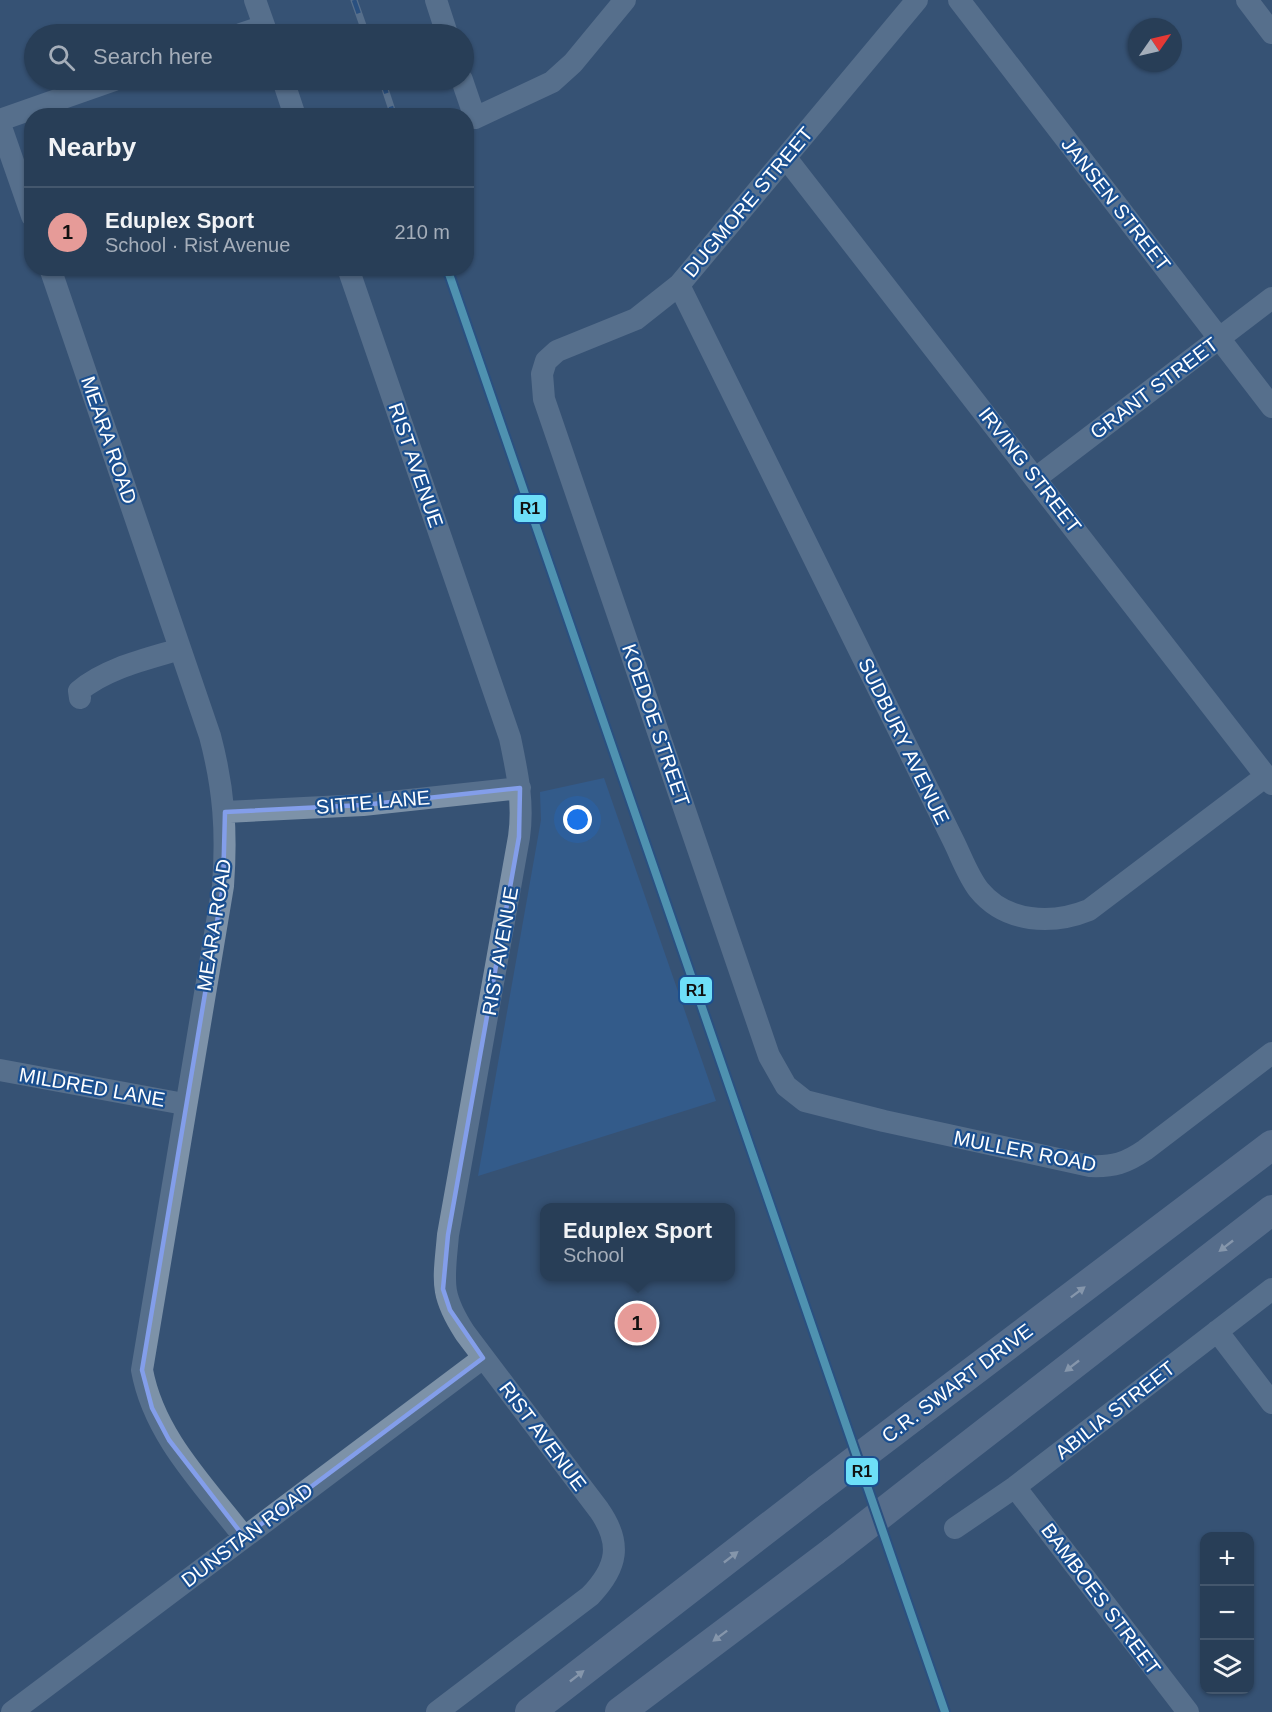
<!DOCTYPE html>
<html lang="en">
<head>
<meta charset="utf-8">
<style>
	:root { --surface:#283e57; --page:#344961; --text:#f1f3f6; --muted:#a5aeba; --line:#44576d; --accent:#e69b98 }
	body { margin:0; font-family:Helvetica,sans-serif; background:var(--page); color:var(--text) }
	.controls { position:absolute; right:18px; bottom:18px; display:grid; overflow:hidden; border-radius:12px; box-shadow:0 2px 4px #0004 }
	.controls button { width:54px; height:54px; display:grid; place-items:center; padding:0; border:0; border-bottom:2px solid var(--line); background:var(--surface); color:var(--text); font:30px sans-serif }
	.compass { position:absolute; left:1128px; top:18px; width:54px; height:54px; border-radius:50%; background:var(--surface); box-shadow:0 2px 4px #0004; rotate:56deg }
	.you { position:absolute; left:578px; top:820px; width:21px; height:21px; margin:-15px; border:4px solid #fff; border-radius:50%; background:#1a73e8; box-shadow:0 0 0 9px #1a73e833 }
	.badge { display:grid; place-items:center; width:39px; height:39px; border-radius:50%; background:var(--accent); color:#111; font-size:20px; font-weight:700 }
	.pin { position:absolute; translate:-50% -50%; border:3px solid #fff; box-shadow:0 2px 6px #0006 }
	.popup { position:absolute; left:540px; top:1203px; width:195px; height:78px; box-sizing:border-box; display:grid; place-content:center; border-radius:12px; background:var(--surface); filter:drop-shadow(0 2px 4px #0005); font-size:20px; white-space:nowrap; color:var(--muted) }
	.popup b { font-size:22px; color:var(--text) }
	.popup::after { content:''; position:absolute; left:50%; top:100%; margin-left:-12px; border:12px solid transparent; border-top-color:var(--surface) }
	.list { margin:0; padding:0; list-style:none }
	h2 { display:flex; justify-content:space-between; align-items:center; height:78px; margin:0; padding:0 24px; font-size:26px }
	h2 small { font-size:20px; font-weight:400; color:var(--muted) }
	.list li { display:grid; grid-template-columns:39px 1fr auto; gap:18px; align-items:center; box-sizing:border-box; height:90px; padding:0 24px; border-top:2px solid var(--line) }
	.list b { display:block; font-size:22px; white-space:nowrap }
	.list p { margin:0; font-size:20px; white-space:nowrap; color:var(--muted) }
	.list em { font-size:20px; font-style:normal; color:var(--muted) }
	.icon { flex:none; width:33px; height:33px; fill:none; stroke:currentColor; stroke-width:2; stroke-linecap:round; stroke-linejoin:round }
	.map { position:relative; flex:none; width:1272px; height:1712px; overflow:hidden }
	.search { position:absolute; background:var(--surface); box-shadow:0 2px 4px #0004; left:24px; top:24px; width:450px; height:66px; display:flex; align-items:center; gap:15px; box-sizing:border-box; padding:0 21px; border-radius:33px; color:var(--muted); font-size:22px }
	.panel { position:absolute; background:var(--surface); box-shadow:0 2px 4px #0004; left:24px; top:108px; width:450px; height:168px; border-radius:24px }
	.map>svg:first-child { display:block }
	.green { fill:#2f66a5 }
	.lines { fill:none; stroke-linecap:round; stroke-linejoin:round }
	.minor { stroke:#7d92a8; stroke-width:22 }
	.major { stroke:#7d8ea7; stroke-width:30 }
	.rail-casing { stroke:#7e92a7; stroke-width:7 }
	.rail { stroke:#1b4f8f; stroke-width:4.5; stroke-dasharray:14; stroke-linecap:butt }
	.major-bridge { stroke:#7d8ea7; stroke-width:30 }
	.rail-1-casing { stroke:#1b4f8f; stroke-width:12 }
	.rail-1 { stroke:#6ddff8; stroke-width:8 }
	.oneway { fill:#e5e8ed }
	.marked { fill:none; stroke:#839eea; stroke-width:4.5; stroke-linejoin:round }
	.labels { text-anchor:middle; stroke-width:4.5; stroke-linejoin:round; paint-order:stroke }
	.street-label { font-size:20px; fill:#fff; stroke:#1b4f8f }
	.line-badge { stroke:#1b4f8f; stroke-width:2 }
	.pale-badge-label { font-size:16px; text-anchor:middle; font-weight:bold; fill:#111 }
</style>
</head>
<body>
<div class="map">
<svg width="1272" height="1712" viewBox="0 0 1272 1712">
	<rect width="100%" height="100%" fill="#365274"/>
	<!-- green -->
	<path class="green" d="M604,778L716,1101L478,1176L541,820L540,792Z"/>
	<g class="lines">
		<!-- minor -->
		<path class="minor" d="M255,0L267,34
			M436,0L447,34
			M917,0L679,285L636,319L557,351L546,361L542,374L544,399L769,1056L786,1086L805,1101L884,1121L1090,1166C1114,1167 1126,1163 1145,1150L1272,1053
			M959,0L1272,407
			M1247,0L1272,33
			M241,34L264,26
			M283,80L295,116
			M462,80L475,118L552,82L573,63L625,0
			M0,120L114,80
			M0,124L32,216
			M786,158L1272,784
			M50,268L210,736C224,789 227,832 223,886L142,1370C154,1436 204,1485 244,1537
			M348,268L510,738C517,772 524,802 519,837L448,1235C444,1281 439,1293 465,1333L599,1510C622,1543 618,1567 590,1596L437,1712
			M679,285L953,840C961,856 968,876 979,890C1006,923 1052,925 1089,910L1266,776
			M1036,478L1272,298
			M80,698L79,691C106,668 147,659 180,649
			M225,812L363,805L520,788
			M0,1070L184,1104
			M1217,1331L1272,1403
			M1015,1487L1188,1712
			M955,1528L1015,1487L1272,1289
			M12,1712L483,1358"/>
		<!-- major -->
		<path class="major" d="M914,1416L1272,1145
			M931,1475L1272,1210
			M530,1712L818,1489
			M620,1712L834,1551"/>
		<defs>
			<path id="rail" d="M354,0L366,34
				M382,80L394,116
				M447,268L945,1712"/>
		</defs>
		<!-- rail casing -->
		<use href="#rail" class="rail-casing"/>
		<!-- rail -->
		<use href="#rail" class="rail"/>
		<!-- major-bridge -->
		<path class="major-bridge" d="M818,1489L914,1416
			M834,1551L931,1475"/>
		<defs>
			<path id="rail-1" d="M447,268L945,1712"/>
		</defs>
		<!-- rail-1 casing -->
		<use href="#rail-1" class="rail-1-casing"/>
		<!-- rail-1 -->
		<use href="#rail-1" class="rail-1"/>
	</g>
	<!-- one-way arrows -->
	<defs><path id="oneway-solid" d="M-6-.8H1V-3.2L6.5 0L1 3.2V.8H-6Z" transform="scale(1.5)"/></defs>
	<g class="oneway">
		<use href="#oneway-solid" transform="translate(1226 1246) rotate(142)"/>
		<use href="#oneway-solid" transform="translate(1078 1292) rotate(-37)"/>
		<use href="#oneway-solid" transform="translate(1072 1366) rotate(142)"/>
		<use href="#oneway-solid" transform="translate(731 1557) rotate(-38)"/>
		<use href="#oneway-solid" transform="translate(720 1636) rotate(143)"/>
		<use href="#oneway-solid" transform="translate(577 1676) rotate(-38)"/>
	</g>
	<!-- marked area -->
	<path d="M0 0H1272V1712H0ZM520,788L519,837L448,1235L443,1289L450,1310L483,1358L244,1537L169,1440L152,1408L142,1370L223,886L225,812L363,805Z" fill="#365274" fill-opacity=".55" fill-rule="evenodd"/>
	<path class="marked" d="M520,788L519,837L448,1235L443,1289L450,1310L483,1358L244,1537L169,1440L152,1408L142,1370L223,886L225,812L363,805Z"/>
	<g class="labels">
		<!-- street labels -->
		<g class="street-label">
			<text transform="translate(748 202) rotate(-50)" y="7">DUGMORE STREET</text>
			<text transform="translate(1116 204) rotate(52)" y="7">JANSEN STREET</text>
			<text transform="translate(1154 388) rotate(-37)" y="7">GRANT STREET</text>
			<text transform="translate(109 440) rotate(71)" y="7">MEARA ROAD</text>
			<text transform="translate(416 465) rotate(71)" y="7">RIST AVENUE</text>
			<text transform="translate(1030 470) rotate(52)" y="7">IRVING STREET</text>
			<text transform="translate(656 725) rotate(71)" y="7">KOEDOE STREET</text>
			<text transform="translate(904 741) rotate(64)" y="7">SUDBURY AVENUE</text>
			<text transform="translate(373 802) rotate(-5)" y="7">SITTE LANE</text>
			<text transform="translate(214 925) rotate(-81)" y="7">MEARA ROAD</text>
			<text transform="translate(500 951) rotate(-80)" y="7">RIST AVENUE</text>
			<text transform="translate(92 1087) rotate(10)" y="7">MILDRED LANE</text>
			<text transform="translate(1025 1151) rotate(11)" y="7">MULLER ROAD</text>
			<text transform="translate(957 1383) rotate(-37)" y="7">C.R. SWART DRIVE</text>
			<text transform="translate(1115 1410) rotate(-38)" y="7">ABILIA STREET</text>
			<text transform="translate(543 1436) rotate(53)" y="7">RIST AVENUE</text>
			<text transform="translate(247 1535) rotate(-37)" y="7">DUNSTAN ROAD</text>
			<text transform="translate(1101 1599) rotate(53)" y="7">BAMBOES STREET</text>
		</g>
	</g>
	<g class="line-badge">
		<rect x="513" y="494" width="34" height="29" rx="6" fill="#6ddff8"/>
		<rect x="679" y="976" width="34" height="28" rx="6" fill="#6ddff8"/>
		<rect x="845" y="1457" width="34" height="29" rx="6" fill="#6ddff8"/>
	</g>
	<g class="pale-badge-label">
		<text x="530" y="514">R1</text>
		<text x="696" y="996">R1</text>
		<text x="862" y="1477">R1</text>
	</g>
</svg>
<div class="controls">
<button>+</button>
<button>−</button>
<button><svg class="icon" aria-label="layers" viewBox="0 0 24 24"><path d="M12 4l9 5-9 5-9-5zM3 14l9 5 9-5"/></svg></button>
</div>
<svg class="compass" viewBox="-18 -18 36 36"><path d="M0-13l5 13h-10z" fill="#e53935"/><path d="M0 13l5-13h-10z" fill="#a5aeba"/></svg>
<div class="you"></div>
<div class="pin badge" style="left:637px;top:1323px">1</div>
<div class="popup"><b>Eduplex Sport</b>School</div>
<div class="search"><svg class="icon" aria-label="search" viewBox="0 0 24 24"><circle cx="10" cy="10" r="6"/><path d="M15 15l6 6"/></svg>Search here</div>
<section class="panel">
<h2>Nearby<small></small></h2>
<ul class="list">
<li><span class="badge">1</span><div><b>Eduplex Sport</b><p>School · Rist Avenue</p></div><em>210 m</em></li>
</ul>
</section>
</div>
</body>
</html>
